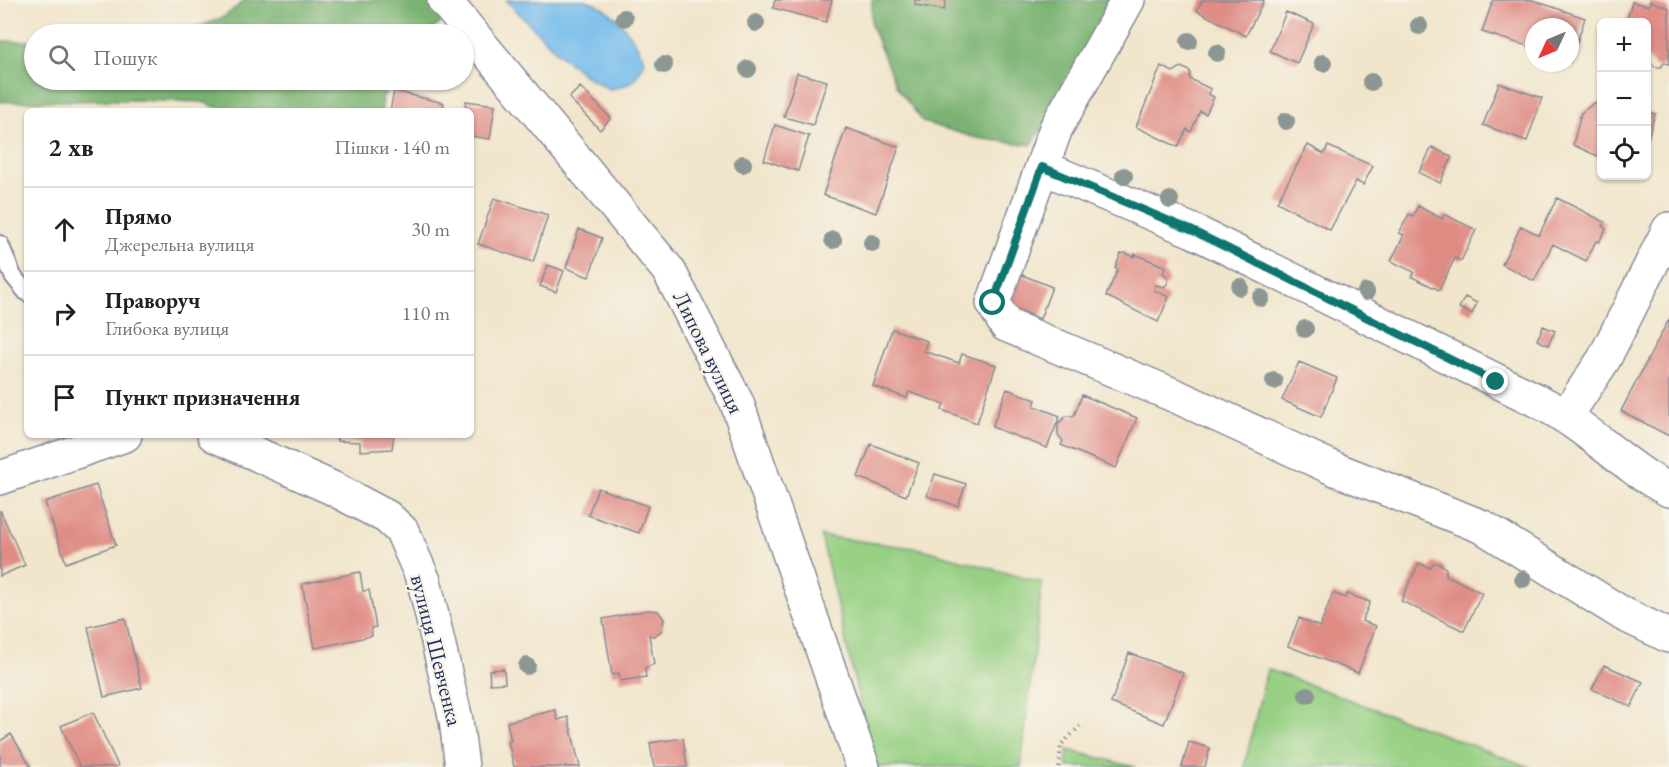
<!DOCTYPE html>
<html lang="uk">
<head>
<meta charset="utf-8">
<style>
	:root { --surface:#fff; --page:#f6f6f6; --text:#202124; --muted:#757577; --line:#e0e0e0 }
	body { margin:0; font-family:"EB Garamond",serif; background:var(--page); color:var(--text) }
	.controls { position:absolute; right:18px; top:18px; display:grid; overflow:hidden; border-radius:9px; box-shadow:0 2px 4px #0004 }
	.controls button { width:54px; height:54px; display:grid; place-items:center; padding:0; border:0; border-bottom:2px solid var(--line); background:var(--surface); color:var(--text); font:30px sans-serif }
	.compass { position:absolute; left:1525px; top:18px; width:54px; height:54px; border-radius:50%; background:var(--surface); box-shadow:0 2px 4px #0004; rotate:226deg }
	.stop { position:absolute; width:18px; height:18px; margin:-14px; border:4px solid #0f766e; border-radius:50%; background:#fff }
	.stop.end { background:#0f766e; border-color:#fff; box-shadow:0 2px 6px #0008 }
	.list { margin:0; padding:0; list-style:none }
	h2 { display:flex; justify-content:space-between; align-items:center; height:78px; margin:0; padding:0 24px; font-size:26px }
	h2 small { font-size:20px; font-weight:400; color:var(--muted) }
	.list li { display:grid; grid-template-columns:39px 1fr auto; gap:18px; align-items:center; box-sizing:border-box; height:84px; padding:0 24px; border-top:2px solid var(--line) }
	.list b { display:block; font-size:22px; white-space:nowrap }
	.list p { margin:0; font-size:20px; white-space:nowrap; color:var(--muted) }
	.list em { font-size:20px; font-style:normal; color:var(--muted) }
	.icon { flex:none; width:33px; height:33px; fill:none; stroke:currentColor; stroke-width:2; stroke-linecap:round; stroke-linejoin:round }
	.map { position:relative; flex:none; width:1669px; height:767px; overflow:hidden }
	.search { position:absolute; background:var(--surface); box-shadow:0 2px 4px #0004; left:24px; top:24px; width:450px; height:66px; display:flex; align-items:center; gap:15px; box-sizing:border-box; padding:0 21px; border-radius:33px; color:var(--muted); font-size:22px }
	.panel { position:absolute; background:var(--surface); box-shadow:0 2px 4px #0004; left:24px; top:108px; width:450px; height:330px; border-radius:9px }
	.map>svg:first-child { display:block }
	.green { fill:#97d083; stroke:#598070; stroke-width:1.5 }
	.forest { fill:#79b271; stroke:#4a7068; stroke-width:1.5 }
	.water { fill:#73bceb; stroke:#4776a4; stroke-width:1.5 }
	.building { fill:#df8c85 }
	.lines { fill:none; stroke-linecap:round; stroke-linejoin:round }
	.service-casing { stroke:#868a94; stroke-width:20 }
	.minor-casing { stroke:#868a94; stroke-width:36 }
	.path { stroke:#868a94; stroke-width:4; stroke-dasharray:1.5 4.5; stroke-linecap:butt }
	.service { stroke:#fff; stroke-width:16 }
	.minor { stroke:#fff; stroke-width:33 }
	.tree { fill:#8c9794 }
	.route { stroke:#0f766e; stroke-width:8 }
	.labels { text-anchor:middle; stroke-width:4.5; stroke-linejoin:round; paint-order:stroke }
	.street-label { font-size:22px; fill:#1b2f5e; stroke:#f7f3e8 }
</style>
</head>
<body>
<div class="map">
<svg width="1669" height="767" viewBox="0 0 1669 767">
	<rect width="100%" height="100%" fill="#f7f3e8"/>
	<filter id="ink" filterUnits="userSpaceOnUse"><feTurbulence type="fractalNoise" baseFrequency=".0167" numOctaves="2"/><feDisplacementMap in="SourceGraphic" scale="12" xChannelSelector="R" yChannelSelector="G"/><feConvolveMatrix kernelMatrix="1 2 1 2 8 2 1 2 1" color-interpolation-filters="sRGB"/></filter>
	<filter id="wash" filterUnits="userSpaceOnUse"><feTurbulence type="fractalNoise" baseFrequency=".008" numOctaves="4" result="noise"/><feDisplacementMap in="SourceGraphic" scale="24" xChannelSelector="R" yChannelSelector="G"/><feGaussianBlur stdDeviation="1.35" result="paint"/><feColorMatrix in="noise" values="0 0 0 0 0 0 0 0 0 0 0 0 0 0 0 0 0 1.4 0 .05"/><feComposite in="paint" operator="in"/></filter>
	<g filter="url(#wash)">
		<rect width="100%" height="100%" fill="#f1e5cb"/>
		<!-- green -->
		<path class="green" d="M821,536L922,549L1042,583L1021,767H875Z
			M1267,669L1530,767H1244Z
			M1068,750L1135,767H1066Z"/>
		<!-- forest -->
		<path class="forest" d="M245,0H455L444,20L427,34H180L224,17Z
			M872,0H1115L1049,118L1031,145L976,138L923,122L896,86L871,25Z
			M0,41H34V80H399L383,96L382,111H227L202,102L130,100L0,102Z"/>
		<!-- water -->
		<path class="water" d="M506,0C526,0 568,0 586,0C614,8 635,37 645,62C634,83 632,85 609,89L584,75L559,54Z"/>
		<g id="blocks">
			<!-- building -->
			<path class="building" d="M775,0H832L826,22L773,8Z
				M915,0H946L944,10L915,5Z
				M1202,0H1264L1246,36L1197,11Z
				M1493,0H1532L1585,18L1570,63V27H1534V48L1482,32Z
				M1650,1L1669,8V64L1664,63L1661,67H1655L1646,57V22H1626L1632,2L1649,6Z
				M1286,12L1314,24L1297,63L1270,51Z
				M1161,66L1173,72L1181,67L1190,71V79L1211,89L1208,94L1214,97L1206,114L1200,111L1191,132L1187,129L1178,147L1136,127Z
				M797,73L827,81L813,125L784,117Z
				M1499,83L1542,98L1527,141L1483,125Z
				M580,87L611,118L600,130L569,98Z
				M394,91L444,103L442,111H390Z
				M466,101L495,105L490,139L471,136V111H465Z
				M1602,102V158L1573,145L1581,113L1594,103Z
				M1646,111L1655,114L1647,141H1646Z
				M775,125L809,136L798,171L764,160Z
				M846,128L899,147L876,213L823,195Z
				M1308,145L1324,154L1328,146L1373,166L1363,185L1356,181L1330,230L1277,202Z
				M1432,147L1452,157L1440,183L1419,173Z
				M494,198L548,215L533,262L478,244Z
				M1557,198L1605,222L1603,227L1606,229L1599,242L1596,241L1586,261L1553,244L1534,281L1502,264L1521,226L1539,235Z
				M1418,206L1442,219L1444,214L1476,230L1461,261L1455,258L1439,290L1412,277L1414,272L1391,261L1404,235L1399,233L1409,214L1413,216Z
				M579,229L602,238L589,277L566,268Z
				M1125,253L1134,257L1135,254L1166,267L1163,273L1168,277V283L1164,287L1156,285L1154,290L1169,297L1158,322L1106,296L1118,269L1115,268L1121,254Z
				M548,265L564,271L556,292L540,286Z
				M1020,274L1052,287L1040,319L1008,305Z
				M1465,297L1477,303L1472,314L1459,308Z
				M1669,319V436L1621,411Z
				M1543,326L1555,331L1548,345L1537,340Z
				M892,329L927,341L924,351L959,363L962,354L996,365L977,423L942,410L944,404L909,392L907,398L873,386Z
				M1299,362L1337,378L1321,417L1282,400Z
				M1007,389L1036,400L1034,406L1060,416L1047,448L992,427Z
				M1082,395L1137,418L1116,468L1061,445L1063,441L1058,435V424L1066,416H1074Z
				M337,435H394L392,449L360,451V442L337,441Z
				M871,444L919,463L906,496L858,477Z
				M935,474L966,484L958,506L927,496Z
				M96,485L116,545L66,563L45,502Z
				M598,488L648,506L639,533L588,515Z
				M0,510L25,565L0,576Z
				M1419,563L1430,568L1434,563L1441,564L1446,569V575L1482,593L1464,631L1401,601Z
				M360,572L363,591L369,590L376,627L371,628L372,636L315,648L302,584Z
				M1333,593L1345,598L1347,594L1370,602L1362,621L1376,626L1358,673L1288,646L1299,618L1320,627Z
				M648,610L658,611L664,619L662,630L654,636L649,635L654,664L645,668L646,677L620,681L619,673L612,675L603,619Z
				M125,618L142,688L104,697L88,627Z
				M1129,653L1183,673L1164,724L1111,703Z
				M1604,665L1643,682L1631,707L1592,689Z
				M504,669L505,683L490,684L489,670Z
				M555,710L558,720L568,717L580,767H514L508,741H511L507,722Z
				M93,712L118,766L116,767H80L61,726Z
				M11,734L31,767H0V741Z
				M683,738L687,767H654L650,743Z
				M1189,742L1210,748L1205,767H1182Z"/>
		</g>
	</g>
	<g filter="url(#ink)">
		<use href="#blocks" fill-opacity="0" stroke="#868a94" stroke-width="1.5"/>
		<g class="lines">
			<defs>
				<path id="service" d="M0,244L13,276L27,293"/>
				<path id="minor" d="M444,0L669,271L737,403L863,767
					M1128,0L1056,128L993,303L1006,325L1178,397L1335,469L1483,527L1623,614L1669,636
					M1042,167L1193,231L1542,403C1588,427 1623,466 1669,490
					M1566,416L1604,359L1669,229
					M214,435L332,488L387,517L402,531L424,581L456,720L462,767
					M0,478L125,435"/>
			</defs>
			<!-- service casing -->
			<use href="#service" class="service-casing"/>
			<!-- minor casing -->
			<use href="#minor" class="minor-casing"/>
			<!-- path -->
			<path class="path" d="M1059,767L1061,745L1080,726"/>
			<!-- service -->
			<use href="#service" class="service"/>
			<!-- minor -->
			<use href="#minor" class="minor"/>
		</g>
		<!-- trees -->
		<g class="tree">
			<circle cx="624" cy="18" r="9"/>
			<circle cx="756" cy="23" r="9"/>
			<circle cx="1419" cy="26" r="9"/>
			<circle cx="1189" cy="41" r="9"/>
			<circle cx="1217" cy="53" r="9"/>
			<circle cx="1323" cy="63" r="9"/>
			<circle cx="664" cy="65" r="9"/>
			<circle cx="748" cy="69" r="9"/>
			<circle cx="1371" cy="82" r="9"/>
			<circle cx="1286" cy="121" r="9"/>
			<circle cx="743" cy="164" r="9"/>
			<circle cx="1124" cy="176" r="9"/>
			<circle cx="1170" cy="200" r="9"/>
			<circle cx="833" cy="240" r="9"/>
			<circle cx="872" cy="243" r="9"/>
			<circle cx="1240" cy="287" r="9"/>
			<circle cx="1366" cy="292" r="9"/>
			<circle cx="1261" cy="298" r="9"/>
			<circle cx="1305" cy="329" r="9"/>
			<circle cx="1274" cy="381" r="9"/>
			<circle cx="1523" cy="579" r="9"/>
			<circle cx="527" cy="666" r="9"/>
			<circle cx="1307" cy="695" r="9"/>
		</g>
	</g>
	<g class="lines" filter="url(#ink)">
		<!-- route -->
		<path class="route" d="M993,303L1042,167L1193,231L1496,382"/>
	</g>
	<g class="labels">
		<!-- street labels -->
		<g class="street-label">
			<text transform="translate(709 352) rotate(64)" y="8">Липова вулиця</text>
			<text transform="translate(437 650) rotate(76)" y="8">вулиця Шевченка</text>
		</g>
	</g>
</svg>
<div class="controls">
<button>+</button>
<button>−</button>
<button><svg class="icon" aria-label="locate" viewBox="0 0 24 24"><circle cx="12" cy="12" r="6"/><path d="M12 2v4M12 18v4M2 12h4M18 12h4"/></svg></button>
</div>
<svg class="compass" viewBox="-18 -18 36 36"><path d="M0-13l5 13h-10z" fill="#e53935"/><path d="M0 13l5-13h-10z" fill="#757577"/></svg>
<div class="stop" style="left:993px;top:303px"></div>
<div class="stop end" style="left:1496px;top:382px"></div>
<div class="search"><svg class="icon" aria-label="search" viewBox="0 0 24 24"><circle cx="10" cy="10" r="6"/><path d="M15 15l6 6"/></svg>Пошук</div>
<section class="panel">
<h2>2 хв<small>Пішки · 140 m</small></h2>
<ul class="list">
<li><svg class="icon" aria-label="ahead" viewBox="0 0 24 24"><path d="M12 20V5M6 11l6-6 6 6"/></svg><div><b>Прямо</b><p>Джерельна вулиця</p></div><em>30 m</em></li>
<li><svg class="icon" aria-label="right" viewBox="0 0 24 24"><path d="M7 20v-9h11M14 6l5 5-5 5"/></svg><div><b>Праворуч</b><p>Глибока вулиця</p></div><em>110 m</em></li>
<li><svg class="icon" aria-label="arrive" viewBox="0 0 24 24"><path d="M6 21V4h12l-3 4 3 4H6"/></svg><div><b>Пункт призначення</b></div></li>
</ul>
</section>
</div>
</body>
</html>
